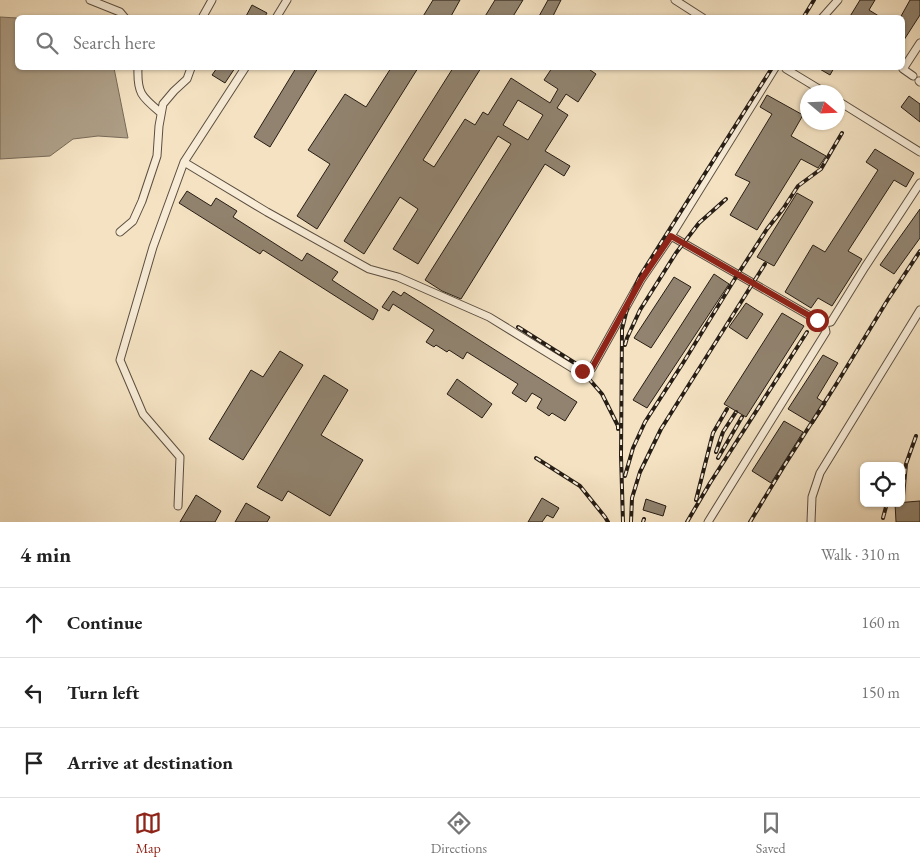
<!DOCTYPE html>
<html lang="en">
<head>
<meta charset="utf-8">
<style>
	:root { --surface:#fff; --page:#f6f6f6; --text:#222; --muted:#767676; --line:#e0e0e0; --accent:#8f2418 }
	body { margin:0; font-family:"EB Garamond",serif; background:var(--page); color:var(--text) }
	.controls { position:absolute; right:15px; bottom:15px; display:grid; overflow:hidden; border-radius:8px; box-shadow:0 1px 4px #0004 }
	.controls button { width:45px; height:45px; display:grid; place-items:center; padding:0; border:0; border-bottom:1px solid var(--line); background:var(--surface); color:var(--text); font:25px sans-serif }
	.compass { position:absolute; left:800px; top:85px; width:45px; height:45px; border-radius:50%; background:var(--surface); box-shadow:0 1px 4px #0004; rotate:109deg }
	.stop { position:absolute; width:15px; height:15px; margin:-11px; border:4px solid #8f2418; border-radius:50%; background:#fff }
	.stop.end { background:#8f2418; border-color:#fff; box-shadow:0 1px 5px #0008 }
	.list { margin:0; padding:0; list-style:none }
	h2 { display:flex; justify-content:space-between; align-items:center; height:65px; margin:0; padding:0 20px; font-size:21px }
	h2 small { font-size:16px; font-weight:400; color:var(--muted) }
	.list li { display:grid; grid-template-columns:32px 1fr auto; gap:15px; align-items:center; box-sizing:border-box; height:70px; padding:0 20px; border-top:1px solid var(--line) }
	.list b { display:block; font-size:19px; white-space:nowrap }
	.list em { font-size:16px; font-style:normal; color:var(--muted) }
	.icon { flex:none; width:28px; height:28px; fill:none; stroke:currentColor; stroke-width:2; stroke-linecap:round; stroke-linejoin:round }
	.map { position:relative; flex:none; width:920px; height:522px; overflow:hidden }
	.search { position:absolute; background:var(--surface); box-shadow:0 1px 4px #0004; left:15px; right:15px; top:15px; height:55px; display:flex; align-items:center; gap:12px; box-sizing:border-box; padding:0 18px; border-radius:8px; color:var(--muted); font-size:19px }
	.sheet { height:275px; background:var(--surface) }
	nav { display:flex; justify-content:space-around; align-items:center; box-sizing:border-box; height:70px; border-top:1px solid var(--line); background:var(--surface); font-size:14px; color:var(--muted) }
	nav a { display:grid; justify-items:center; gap:2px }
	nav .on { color:var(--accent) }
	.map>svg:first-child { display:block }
	.water { fill:#ae9f87; stroke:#786b59 }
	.building { fill:#91836f; stroke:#261d15; fill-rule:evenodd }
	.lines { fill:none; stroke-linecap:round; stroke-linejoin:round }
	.minor-casing { stroke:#5a4e40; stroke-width:9 }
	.minor { stroke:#f8ecd7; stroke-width:7 }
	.rail-casing { stroke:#261d15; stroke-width:4 }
	.rail { stroke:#f8ecd7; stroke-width:2; stroke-dasharray:5.5; stroke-linecap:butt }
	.route { stroke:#8f2418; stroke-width:6 }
</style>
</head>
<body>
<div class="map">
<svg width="920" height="522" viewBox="0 0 920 522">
	<rect width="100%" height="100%" fill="#f4e2c2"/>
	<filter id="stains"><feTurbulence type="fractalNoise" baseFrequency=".004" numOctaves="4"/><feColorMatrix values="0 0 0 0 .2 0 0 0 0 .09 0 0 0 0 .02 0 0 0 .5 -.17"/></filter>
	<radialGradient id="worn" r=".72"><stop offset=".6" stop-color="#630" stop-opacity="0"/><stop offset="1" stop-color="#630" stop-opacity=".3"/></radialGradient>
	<!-- water -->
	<path class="water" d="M0,17L17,18L18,68H114L128,138L98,136L73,139L50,156L0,159Z"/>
	<!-- building -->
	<path class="building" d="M433,0H460L450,18H422Z
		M495,0H523L512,18H484Z
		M548,0H561L552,18H538Z
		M860,0H875L869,10L882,18H849Z
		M910,0H920V15L902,43V18H900Z
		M252,5L267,13L264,18H245Z
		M217,68H235L225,83L212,75Z
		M296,68H318L270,147L254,137Z
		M391,68H418L317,229L297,216L330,164L308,150L345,94L366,107Z
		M453,68H481L423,160L434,167L465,119L475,125L483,112L488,115L511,78L550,103L558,89L544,80L552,68H592L590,70L596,74L578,102L566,94L557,108L568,115L545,151L570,166L564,176L545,164L461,299L442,291L425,280L511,144L498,136L418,264L393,249L418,209L400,197L364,254L344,241ZM518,100L543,115L528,140L503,125Z
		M818,68H834L830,75Z
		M767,95L803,115L791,136L826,156L818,168L801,159L757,230L730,215L750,182L735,175L772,114L760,107Z
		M909,96L920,104V122L901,107Z
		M875,149L914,173L906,187L894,180L848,251L862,259L832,306L818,298L811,308L785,292L813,245L825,252L878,170L866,162Z
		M187,191L211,206L216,198L237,211L233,217L302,261L307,253L338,272L332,280L378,310L373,320L263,250L260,254L179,203Z
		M797,193L813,202L774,266L757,257Z
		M920,209V238L894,274L880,265Z
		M714,274L729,284L647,408L633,400Z
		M674,277L691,287L651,348L634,338Z
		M393,291L401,296L404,292L577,402L565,421L552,413L549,416L537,408L542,399L532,393L526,402L512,393L518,384L467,352L463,359L449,350L447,352L436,345L434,347L426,342L434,330L393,304L389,311L382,307Z
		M746,303L763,314L747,339L729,327Z
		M782,313L804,326L746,417L724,404Z
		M280,351L303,365L243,460L209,439L251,370L263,377Z
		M823,355L838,363L817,398L826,404L813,424L788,409Z
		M324,375L348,390L321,435L363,460L330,516L288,491L282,501L257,487Z
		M457,379L492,404L482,418L447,394Z
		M784,421L803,432L771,483L752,471Z
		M196,495L221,511L215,522H180Z
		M542,498L559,508L553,518L547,515L542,522H528Z
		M646,499L666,506L663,516L643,510Z
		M920,501V522H896L895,503Z
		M246,503L270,517L267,522H235Z"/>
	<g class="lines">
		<defs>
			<path id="minor" d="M90,0L120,12L125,18
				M675,0L703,18
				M202,18L212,0
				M276,18L287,0
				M822,18L838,0
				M138,68C137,94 142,97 161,113
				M786,69L824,92
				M913,76L903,69L920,43
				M919,81L920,82
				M838,101L920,152
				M184,162L267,212L369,269L398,277L489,317L577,371H585L592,368L641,280L671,236L775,68
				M120,232L133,221L142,201L157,156L159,126L163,104L174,91L187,79L191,68
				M671,236L817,320L824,323L831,322L865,267L920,183
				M178,506L180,457L143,414L120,360L153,247L184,162L245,68
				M708,522L826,332L824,323
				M811,522L812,497L820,473L920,310"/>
		</defs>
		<!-- minor casing -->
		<use href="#minor" class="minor-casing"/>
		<!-- minor -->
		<use href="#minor" class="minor"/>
		<defs>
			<path id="rail" d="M803,18L814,0
				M518,327L575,363L602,394L618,426V429
				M625,345L627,338L640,310L676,253L699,223L726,199
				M716,452L723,432L736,412
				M536,458L580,486L605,517L608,522
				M718,458L742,417
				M625,476L633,448L645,422L683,363L736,277L767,229L783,209L798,186L821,169L842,133
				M903,496L906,464L916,436
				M696,500L713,433L727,409
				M883,518L887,503
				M623,522L621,456L622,329L629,301L640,276L772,68
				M631,522L632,498L640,472L661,429L765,264
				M643,522L644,519
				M687,522L710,483L807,332
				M750,522L784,466L837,383L887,301L920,251"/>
		</defs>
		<!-- rail casing -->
		<use href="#rail" class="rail-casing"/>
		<!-- rail -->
		<use href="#rail" class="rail"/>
	</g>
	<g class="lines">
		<!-- route -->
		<path class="route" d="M582,371H585L592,368L641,280L671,236L817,320"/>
	</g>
	<rect width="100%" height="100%" filter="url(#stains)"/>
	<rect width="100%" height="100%" fill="url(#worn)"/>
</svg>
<div class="controls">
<button><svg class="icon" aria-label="locate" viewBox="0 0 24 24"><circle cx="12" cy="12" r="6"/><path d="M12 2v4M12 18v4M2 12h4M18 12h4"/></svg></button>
</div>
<svg class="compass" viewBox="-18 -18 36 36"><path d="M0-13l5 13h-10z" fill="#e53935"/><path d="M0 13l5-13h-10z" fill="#767676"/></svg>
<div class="stop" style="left:817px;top:320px"></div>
<div class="stop end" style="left:582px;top:371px"></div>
<div class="search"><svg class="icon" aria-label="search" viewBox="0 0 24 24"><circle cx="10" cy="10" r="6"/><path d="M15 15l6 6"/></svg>Search here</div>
</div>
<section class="sheet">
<h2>4 min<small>Walk · 310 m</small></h2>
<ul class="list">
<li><svg class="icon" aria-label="ahead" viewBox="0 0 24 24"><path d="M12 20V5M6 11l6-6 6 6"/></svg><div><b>Continue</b></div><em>160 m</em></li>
<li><svg class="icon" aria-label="left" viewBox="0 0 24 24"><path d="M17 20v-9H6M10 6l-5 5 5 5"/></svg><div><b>Turn left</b></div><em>150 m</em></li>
<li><svg class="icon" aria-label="arrive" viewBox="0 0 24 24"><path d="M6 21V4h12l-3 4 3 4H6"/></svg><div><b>Arrive at destination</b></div></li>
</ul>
</section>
<nav>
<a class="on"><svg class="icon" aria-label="map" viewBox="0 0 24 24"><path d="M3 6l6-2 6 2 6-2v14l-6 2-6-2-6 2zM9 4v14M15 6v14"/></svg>Map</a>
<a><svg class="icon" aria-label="directions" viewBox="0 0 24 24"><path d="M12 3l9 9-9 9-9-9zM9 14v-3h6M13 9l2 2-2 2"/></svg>Directions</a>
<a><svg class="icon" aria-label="saved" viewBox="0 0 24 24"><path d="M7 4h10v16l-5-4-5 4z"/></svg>Saved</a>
</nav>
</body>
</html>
